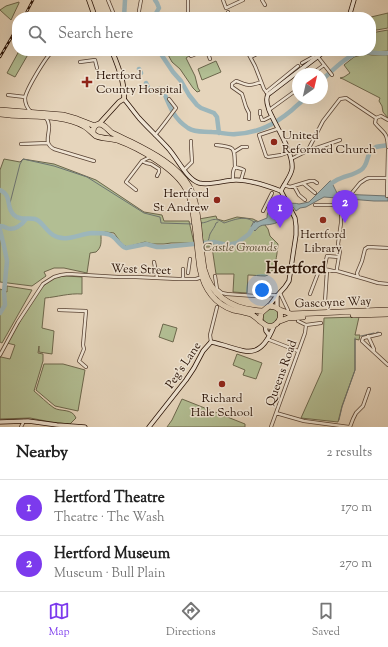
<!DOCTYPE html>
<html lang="en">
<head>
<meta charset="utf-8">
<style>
	:root { --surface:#fff; --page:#f6f6f6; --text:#222; --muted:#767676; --line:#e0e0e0; --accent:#7c3aed }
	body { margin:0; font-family:"Sorts Mill Goudy",serif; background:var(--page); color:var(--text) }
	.compass { position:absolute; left:292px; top:68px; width:36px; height:36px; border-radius:50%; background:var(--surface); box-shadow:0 4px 16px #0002; rotate:34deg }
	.you { position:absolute; left:262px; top:290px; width:14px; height:14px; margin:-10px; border:3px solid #fff; border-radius:50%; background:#1a73e8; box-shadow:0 0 0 6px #1a73e833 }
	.badge { display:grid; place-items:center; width:26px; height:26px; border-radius:50%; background:var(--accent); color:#fff; font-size:13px; font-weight:700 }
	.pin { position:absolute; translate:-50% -33px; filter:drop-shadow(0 1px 2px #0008) }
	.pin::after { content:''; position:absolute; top:21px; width:14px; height:12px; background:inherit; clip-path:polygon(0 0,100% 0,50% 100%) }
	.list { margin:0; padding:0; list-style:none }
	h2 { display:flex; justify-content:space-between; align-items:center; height:52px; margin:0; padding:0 16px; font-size:17px }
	h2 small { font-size:13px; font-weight:400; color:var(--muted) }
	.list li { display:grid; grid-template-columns:26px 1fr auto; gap:12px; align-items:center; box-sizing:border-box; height:56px; padding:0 16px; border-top:1px solid var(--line) }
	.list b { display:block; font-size:15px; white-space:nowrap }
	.list p { margin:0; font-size:13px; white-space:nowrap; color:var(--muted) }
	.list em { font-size:13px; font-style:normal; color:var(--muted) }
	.icon { flex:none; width:22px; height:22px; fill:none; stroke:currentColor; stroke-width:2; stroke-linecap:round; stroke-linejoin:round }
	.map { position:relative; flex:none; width:388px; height:427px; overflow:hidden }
	.search { position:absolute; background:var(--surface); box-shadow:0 4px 16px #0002; left:12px; right:12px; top:12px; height:44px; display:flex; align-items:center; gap:10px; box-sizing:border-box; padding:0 14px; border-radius:16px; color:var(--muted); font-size:15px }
	.sheet { height:164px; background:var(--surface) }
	nav { display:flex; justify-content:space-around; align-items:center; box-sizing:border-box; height:56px; border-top:1px solid var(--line); background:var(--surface); font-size:11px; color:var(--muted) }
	nav a { display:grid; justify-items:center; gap:2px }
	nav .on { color:var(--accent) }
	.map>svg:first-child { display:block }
	.green { fill:#b2be93; stroke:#6c674c }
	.water { fill:#9cb6bb; stroke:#6d7472 }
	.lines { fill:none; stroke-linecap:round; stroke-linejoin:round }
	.stream { stroke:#6d7472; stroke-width:1 }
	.river { stroke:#9cb6bb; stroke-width:4.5 }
	.street-casing { stroke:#574132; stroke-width:4 }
	.secondary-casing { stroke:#271004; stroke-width:5 }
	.primary-casing { stroke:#271004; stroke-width:5.5 }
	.highway-casing { stroke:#271004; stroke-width:6 }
	.street { stroke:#efe4d3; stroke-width:2.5 }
	.secondary { stroke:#efe4d3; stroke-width:3.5 }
	.primary { stroke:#e6d5bc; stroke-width:4 }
	.highway { stroke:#e6d5bc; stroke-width:5 }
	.rail-casing { stroke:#271004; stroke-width:2.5 }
	.rail { stroke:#efe4d3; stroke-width:1; stroke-dasharray:3; stroke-linecap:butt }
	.poi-dot { fill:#8f2418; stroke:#efe4d3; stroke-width:1.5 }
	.labels { text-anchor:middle; stroke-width:3; stroke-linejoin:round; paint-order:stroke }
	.poi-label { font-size:12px; fill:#271004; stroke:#efe4d3; text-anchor:start }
	.park-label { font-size:12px; font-style:italic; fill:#584d36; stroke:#efe4d3 }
	.street-label { font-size:12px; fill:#271004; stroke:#efe4d3 }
	.district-label { font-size:16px; font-weight:bold; fill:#271004; stroke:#efe4d3 }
</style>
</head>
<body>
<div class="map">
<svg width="388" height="427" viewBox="0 0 388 427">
	<rect width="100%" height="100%" fill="#e6d5bc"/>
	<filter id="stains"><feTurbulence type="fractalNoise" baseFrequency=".005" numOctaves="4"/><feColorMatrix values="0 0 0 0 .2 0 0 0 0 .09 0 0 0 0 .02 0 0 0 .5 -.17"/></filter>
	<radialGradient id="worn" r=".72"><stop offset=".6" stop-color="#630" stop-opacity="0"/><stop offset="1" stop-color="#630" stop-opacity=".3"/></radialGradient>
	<!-- green -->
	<path class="green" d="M19,2V3L11,20L0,10L6,6Z
		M388,13V28L371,31V17Z
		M388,30V51L374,52L360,51H371V33Z
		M19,51H30L15,77L7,73Z
		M166,51H186L189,56L186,58L195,76L198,88L200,91L197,92L193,88L180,69L172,62Z
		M365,54L372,55H388V118L383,112L382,106L379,101L380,98L343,79L340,78L344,77L350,73L344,65L354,57Z
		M216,61L221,72L202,80L198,69Z
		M4,159L20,162L23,159L54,164L96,180L144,212L162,215L164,221H189L194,243H171L164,244H153L145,242L127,247L122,244L114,233L105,232L101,234C101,242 102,247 96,252L90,253L87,273L64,268H54L44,272L46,276L32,286L0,282V170Z
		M216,216L217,219L224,221L237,217L253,219L265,225L268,229L270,236L278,244C277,253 276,274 265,276C260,276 253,275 248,275L247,293L233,292L234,274H216L212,247H204L199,219Z
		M66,276L82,277V294C69,293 57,297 45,298L42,328L54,331L52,354L39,352V346L38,353L43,354V361L34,391C40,396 47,403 54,408C61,412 72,408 76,418L70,424L51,422L30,418L0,419V358L1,357L10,359L15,345L7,343L35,296L41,288L52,279L57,277Z
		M7,286L32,290L2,343L0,342V289L7,292Z
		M271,309C278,309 278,313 278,319L274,324L268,325L264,321C261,315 265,311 271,309Z
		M359,317L355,335H360L359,340L355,339V370L342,406L338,422L301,418L322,371V370L324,318Z
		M163,324L177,328L173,342L159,337Z
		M237,354L262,363L256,379L243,375L245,370L233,365Z
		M44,364H63L85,370L78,411L55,406L36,390Z
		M182,399L245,424V427H167L172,420Z"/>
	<!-- water -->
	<path class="water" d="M330,181H331L337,193H339V194L388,196V201H374L324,197L306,207L300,208L296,211L293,207H286L275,211L273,216L274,219H276L281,217L282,220C279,221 275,224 272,224C264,226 261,223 255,231L251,227L254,221L257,222L267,218C267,214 268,211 271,209C275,204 293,202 299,204L309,202Z"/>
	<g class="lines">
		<!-- stream -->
		<path class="stream" d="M9,207L20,164L23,159L54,166L87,177L144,213L160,217L161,223L192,224
			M200,223C211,223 212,215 224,223C234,220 246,214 255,223
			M207,243C209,240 209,237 210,234C212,230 215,227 216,223L218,222
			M376,333L378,332
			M361,336L374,333
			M339,420L342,407L355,370V338"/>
		<!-- river -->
		<path class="river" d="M155,0L157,3L159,8L155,15V17
			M124,17L125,0
			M159,51L173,72L181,81L189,95L197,105L201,108L214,113L217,117L219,133
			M139,69L141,73
			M322,80C331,72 350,52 363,52C371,52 379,54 388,53
			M146,83L149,90L151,92L160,89L163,90C169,105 173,118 188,128C196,133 203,131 212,132C220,132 228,135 236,134C259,133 275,124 292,110C296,106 301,102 306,98
			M328,187C337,176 351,177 361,170C370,164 365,151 376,147C379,146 384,146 388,145
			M0,190C13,196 5,207 14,215C20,221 28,217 35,219C42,221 46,231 53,235C65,243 79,234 92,233C97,233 103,233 107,234C116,235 118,245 126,248L146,244L157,247H163L214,242L227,245L237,243L249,234L252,229L256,225
			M0,227V226C3,226 5,227 7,228C14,231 22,225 26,219
			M0,230L4,246L7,261L4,292L5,305L0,313"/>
		<defs>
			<path id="street" d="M108,0L115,17
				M188,0V17
				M223,0L226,8L243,0
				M262,0L265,5
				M228,12L230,17
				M48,16V17
				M139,17V11L141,0
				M207,51L210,59
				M247,51L255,66L264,89L268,94
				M191,56L203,51
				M251,57L262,51
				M318,57L332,75
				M80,62L95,60L97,68
				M302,63L313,57L316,58
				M313,73L324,65
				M266,92L298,66
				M8,95L25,97
				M269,110L298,89
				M260,111V114
				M31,112C27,108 25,104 25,98C26,90 46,56 53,51
				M261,117L262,120H264L272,116
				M46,118C55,129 40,142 54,149L94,161
				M249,119V113L246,107L242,94L232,87V84L236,81C248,85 248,87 261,82
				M277,129L259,135L266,156L268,157L281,155L289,152
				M155,135C163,126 169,117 176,108L169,99
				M21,144L48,143
				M216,145C237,147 234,148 235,167
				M388,147C387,131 384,134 375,123L376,118L381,116L388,120
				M308,150H311L340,140
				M234,152L242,147H247
				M291,159L303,153L308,150L323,121L340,99L346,98L376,118
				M142,161L146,163L151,164L159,169V172L157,176
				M184,170L192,162L191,145V141
				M233,180C233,176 232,171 235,167L242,169L244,170L241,180
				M304,184L315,193
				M284,185L290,187L310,181H314L317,183
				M294,186L299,195L305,200
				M136,190L126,182L142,161L150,157
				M387,196L388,150
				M315,205H339
				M263,211L272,193
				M154,262L157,277
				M183,269V279
				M324,269L327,256L339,257
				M337,271V268L340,251L338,244L341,223V211L338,199L340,193L351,194L360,183L366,179L369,178H388
				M188,273L190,259
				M215,276L217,289L222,293L227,294L255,296L275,295L277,296
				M358,277L357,273L362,261L365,249L368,247L388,248
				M280,293L288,310
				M310,294L320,268L333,271H337L365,279L378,283L388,284
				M325,301L327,270
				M59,310L86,311L83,345L84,349L79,361L86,367
				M298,321L306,325
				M380,334L363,338L362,341L388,365
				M368,336L374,349V352
				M267,339L298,351
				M211,342L210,335L217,307
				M0,355L18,322L43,284L54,277L61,275L68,274L118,277H136L178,279H196L202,277
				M276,413L304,421L349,427
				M21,427L24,421
				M271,427L305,333L306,325L321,323
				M350,427L353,419L356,413L363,406L369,389"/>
			<path id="secondary" d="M349,17L354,0
				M124,99C129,105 134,112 139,118C148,128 158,137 167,147C177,157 186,179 199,183C211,186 224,180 236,180C250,180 268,186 281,191
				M281,191C284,184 291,176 292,169C294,153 275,125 269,110C268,106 266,102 267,98C267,95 268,94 270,93L325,51
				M277,296V308
				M269,306L275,298L285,287L289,281L296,235V226L295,218L281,191
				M265,325L266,331L269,335
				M0,422L28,421L57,425L85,427
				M149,427L186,380L194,368L203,351L211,342C242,348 258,366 274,326"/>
			<path id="primary" d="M89,0L95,17
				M99,124L119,102L124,99C125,83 118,66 112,51"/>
			<path id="highway" d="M0,110L63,115L77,119L95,126
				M0,114C26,118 60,113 84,126C89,129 92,133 96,136C103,139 110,138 117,140C139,148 177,169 187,191C193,202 193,214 195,226C197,241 198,255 200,269C204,288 213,303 233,310C238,311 245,312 251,314C259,318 267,332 276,324C281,320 281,316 280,310L275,307L269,306L261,313L260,321
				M93,132C93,128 95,124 100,124C105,125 108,130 112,133C118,136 125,139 131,142C151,152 178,166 189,186C196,198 197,213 199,227C200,241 202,255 204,269C212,298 234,310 263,311
				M280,310L291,314L388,310
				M353,315L388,314
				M280,321L288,318L303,317"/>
		</defs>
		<!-- street casing -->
		<use href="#street" class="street-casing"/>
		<!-- secondary casing -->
		<use href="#secondary" class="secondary-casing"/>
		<!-- primary casing -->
		<use href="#primary" class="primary-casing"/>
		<!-- highway casing -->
		<use href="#highway" class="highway-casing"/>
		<!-- street -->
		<use href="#street" class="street"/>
		<!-- secondary -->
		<use href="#secondary" class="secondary"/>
		<!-- primary -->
		<use href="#primary" class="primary"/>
		<!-- highway -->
		<use href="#highway" class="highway"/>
		<defs>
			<path id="rail" d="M24,17L33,0
				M0,57L17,28"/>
		</defs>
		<!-- rail casing -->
		<use href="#rail" class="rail-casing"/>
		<!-- rail -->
		<use href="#rail" class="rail"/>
	</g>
	<!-- markers -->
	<g class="poi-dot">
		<path d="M85 76h4v4h4v4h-4v4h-4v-4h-4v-4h4z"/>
		<circle cx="274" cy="142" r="4"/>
		<circle cx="217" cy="200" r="4"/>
		<circle cx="323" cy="220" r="4"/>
		<circle cx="222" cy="384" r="4"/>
	</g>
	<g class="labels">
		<!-- poi labels -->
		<g class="poi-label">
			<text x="96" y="79">Hertford<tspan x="96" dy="14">County Hospital</tspan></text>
			<text x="282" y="139">United<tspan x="282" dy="14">Reformed Church</tspan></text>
			<text x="209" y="197" text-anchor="end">Hertford<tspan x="209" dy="14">St Andrew</tspan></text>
			<text x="323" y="238" text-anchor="middle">Hertford<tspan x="323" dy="14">Library</tspan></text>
			<text x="222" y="402" text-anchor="middle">Richard<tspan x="222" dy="14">Hale School</tspan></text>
		</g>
		<!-- park labels -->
		<g class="park-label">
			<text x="240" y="251">Castle Grounds</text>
		</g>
		<!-- street labels -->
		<g class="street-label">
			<text transform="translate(141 269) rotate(2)" y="4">West Street</text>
			<text transform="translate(333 302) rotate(-2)" y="4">Gascoyne Way</text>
			<text transform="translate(183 365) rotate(-56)" y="4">Peg's Lane</text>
			<text transform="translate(281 373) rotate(-70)" y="4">Queens Road</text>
		</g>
		<!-- district labels -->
		<g class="district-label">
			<text x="296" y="273">Hertford</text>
		</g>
	</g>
	<rect width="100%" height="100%" filter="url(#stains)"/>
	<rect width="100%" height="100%" fill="url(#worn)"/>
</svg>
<svg class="compass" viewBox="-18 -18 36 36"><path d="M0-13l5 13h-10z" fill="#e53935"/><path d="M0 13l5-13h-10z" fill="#767676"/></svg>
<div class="you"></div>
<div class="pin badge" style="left:280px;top:228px">1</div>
<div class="pin badge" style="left:345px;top:223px">2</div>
<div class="search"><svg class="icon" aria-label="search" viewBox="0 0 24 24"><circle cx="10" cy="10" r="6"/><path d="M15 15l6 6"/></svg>Search here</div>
</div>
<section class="sheet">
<h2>Nearby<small>2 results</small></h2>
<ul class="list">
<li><span class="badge">1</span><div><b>Hertford Theatre</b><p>Theatre · The Wash</p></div><em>170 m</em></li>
<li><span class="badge">2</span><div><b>Hertford Museum</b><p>Museum · Bull Plain</p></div><em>270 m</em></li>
</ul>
</section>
<nav>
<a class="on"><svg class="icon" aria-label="map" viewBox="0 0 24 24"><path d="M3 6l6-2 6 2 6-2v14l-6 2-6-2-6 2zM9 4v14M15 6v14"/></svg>Map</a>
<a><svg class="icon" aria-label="directions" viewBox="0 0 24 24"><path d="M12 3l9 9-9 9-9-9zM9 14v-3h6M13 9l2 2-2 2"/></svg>Directions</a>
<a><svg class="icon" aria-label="saved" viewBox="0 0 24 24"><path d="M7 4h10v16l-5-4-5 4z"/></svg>Saved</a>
</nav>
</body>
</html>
